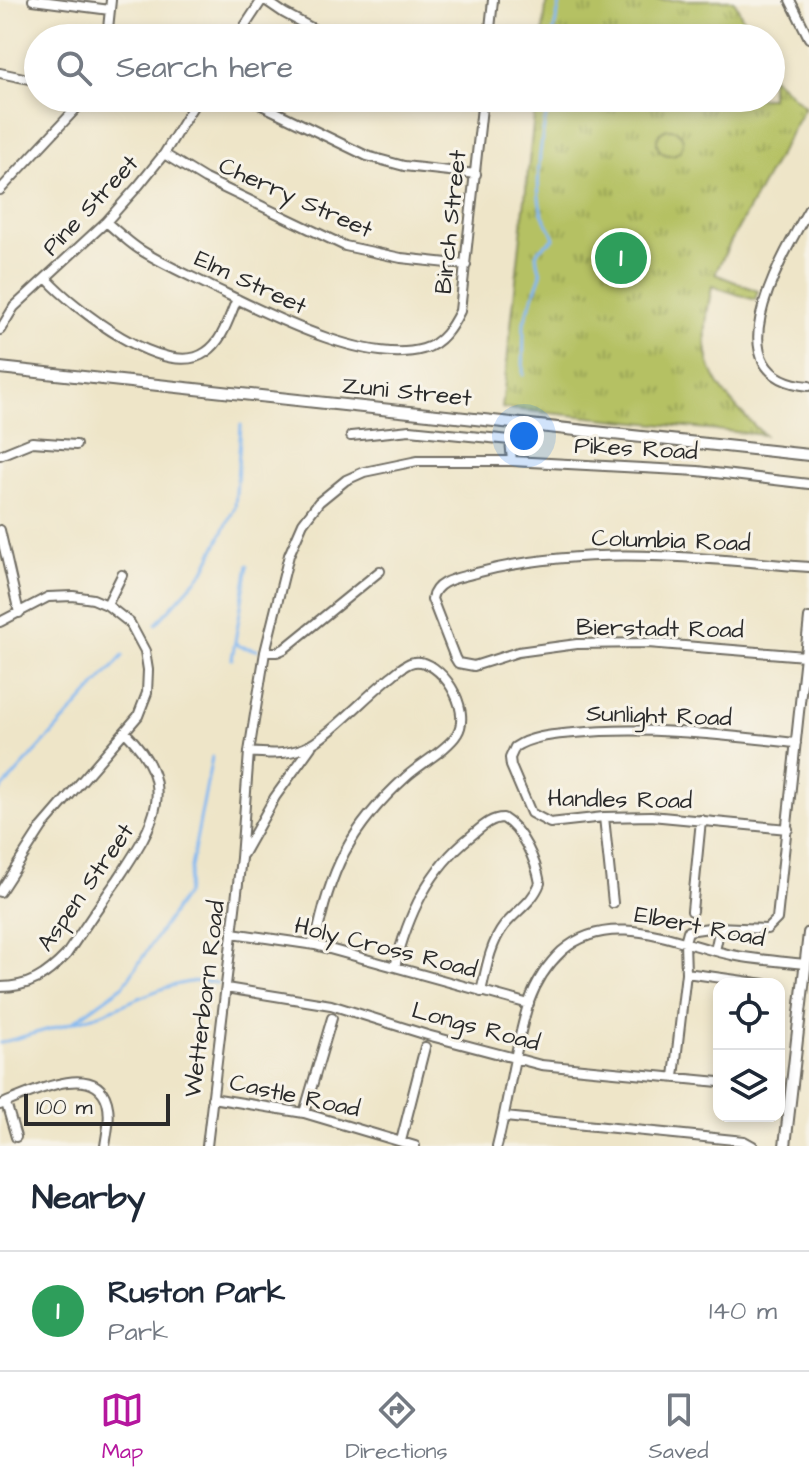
<!DOCTYPE html>
<html lang="en">
<head>
<meta charset="utf-8">
<style>
	:root { --surface:#fff; --page:#f2f2f3; --text:#1f2937; --muted:#747a83; --line:#e0e1e3; --accent:#b5179e }
	body { margin:0; font-family:"Architects Daughter",sans-serif; background:var(--page); color:var(--text) }
	.controls { position:absolute; right:24px; bottom:24px; display:grid; overflow:hidden; border-radius:16px; box-shadow:0 4px 12px #0003 }
	.controls button { width:72px; height:72px; display:grid; place-items:center; padding:0; border:0; border-bottom:2px solid var(--line); background:var(--surface); color:var(--text); font:40px sans-serif }
	.scale { position:absolute; left:24px; bottom:20px; width:146px; box-sizing:border-box; padding-left:8px; border:4px solid #2b2b2b; border-top:0; font-size:22px; line-height:28px; white-space:nowrap; color:#2b2b2b; -webkit-text-stroke:6px #f7f3e8; paint-order:stroke }
	.you { position:absolute; left:524px; top:436px; width:28px; height:28px; margin:-20px; border:6px solid #fff; border-radius:50%; background:#1a73e8; box-shadow:0 0 0 12px #1a73e833 }
	.badge { display:grid; place-items:center; width:52px; height:52px; border-radius:50%; background:var(--accent); color:#fff; font-size:26px; font-weight:700 }
	.pin { position:absolute; translate:-50% -50%; border:4px solid #fff; box-shadow:0 2px 8px #0006 }
	.list { margin:0; padding:0; list-style:none }
	h2 { display:flex; justify-content:space-between; align-items:center; height:104px; margin:0; padding:0 32px; font-size:34px }
	h2 small { font-size:26px; font-weight:400; color:var(--muted) }
	.list li { display:grid; grid-template-columns:52px 1fr auto; gap:24px; align-items:center; box-sizing:border-box; height:120px; padding:0 32px; border-top:2px solid var(--line) }
	.list b { display:block; font-size:30px; white-space:nowrap }
	.list p { margin:0; font-size:26px; white-space:nowrap; color:var(--muted) }
	.list em { font-size:26px; font-style:normal; color:var(--muted) }
	.icon { flex:none; width:44px; height:44px; fill:none; stroke:currentColor; stroke-width:2; stroke-linecap:round; stroke-linejoin:round }
	.map { position:relative; flex:none; width:809px; height:1146px; overflow:hidden }
	.search { position:absolute; background:var(--surface); box-shadow:0 4px 12px #0003; left:24px; right:24px; top:24px; height:88px; display:flex; align-items:center; gap:20px; box-sizing:border-box; padding:0 28px; border-radius:44px; color:var(--muted); font-size:30px }
	.sheet { height:224px; background:var(--surface) }
	nav { display:flex; justify-content:space-around; align-items:center; box-sizing:border-box; height:112px; border-top:2px solid var(--line); background:var(--surface); font-size:22px; color:var(--muted) }
	nav a { display:grid; justify-items:center; gap:4px }
	nav .on { color:var(--accent) }
	.map>svg:first-child { display:block }
	.park { fill:url(#park-tufts); stroke:#707647; stroke-width:2 }
	.pitch { fill:#b5c163; stroke:#707647; stroke-width:2 }
	.lines { fill:none; stroke-linecap:round; stroke-linejoin:round }
	.stream { stroke:#82b8f1; stroke-width:3 }
	.minor-casing { stroke:#6f6c62; stroke-width:12 }
	.tertiary-casing { stroke:#6f6c62; stroke-width:14 }
	.minor { stroke:#fff; stroke-width:8 }
	.tertiary { stroke:#fff; stroke-width:10 }
	.labels { text-anchor:middle; stroke-width:6; stroke-linejoin:round; paint-order:stroke }
	.street-label { font-size:24px; fill:#2b2b2b; stroke:#f7f3e8 }
</style>
</head>
<body>
<div class="map">
<svg width="809" height="1146" viewBox="0 0 809 1146">
	<defs>
		<pattern id="park-tufts" width="24" height="20" patternUnits="userSpaceOnUse" patternTransform="scale(2)"><rect width="24" height="20" fill="#b5c163"/><path d="M3 7l-1-3M5 7V3M7 7l1-3M15 17l-1-3M17 17v-4M19 17l1-3" fill="none" stroke="#939d52"/></pattern>
	</defs>
	<rect width="100%" height="100%" fill="#f7f3e8"/>
	<filter id="ink" filterUnits="userSpaceOnUse"><feTurbulence type="fractalNoise" baseFrequency=".0125" numOctaves="2"/><feDisplacementMap in="SourceGraphic" scale="16" xChannelSelector="R" yChannelSelector="G"/><feConvolveMatrix kernelMatrix="1 2 1 2 8 2 1 2 1" color-interpolation-filters="sRGB"/></filter>
	<filter id="wash" filterUnits="userSpaceOnUse"><feTurbulence type="fractalNoise" baseFrequency=".006" numOctaves="4" result="noise"/><feDisplacementMap in="SourceGraphic" scale="32" xChannelSelector="R" yChannelSelector="G"/><feGaussianBlur stdDeviation="1.8" result="paint"/><feColorMatrix in="noise" values="0 0 0 0 0 0 0 0 0 0 0 0 0 0 0 0 0 1.4 0 .05"/><feComposite in="paint" operator="in"/></filter>
	<g filter="url(#wash)">
		<rect width="100%" height="100%" fill="#eee5c8"/>
		<!-- park -->
		<path class="park" d="M547,0H734L752,38H542Z
			M771,76L805,107L731,241L715,274L758,291L755,300L712,286C696,362 709,383 764,435L502,408L536,98H771Z"/>
		<!-- pitch -->
		<path class="pitch" d="M657 142a13 13 0 1 1 26 0a13 13 0 1 1-26 0Z"/>
		<g class="lines">
			<!-- stream -->
			<path class="stream" d="M552,38L561,0
				M523,375L524,322L541,274L536,255L539,249L554,239C552,228 544,221 541,210C534,179 542,128 551,98
				M156,624L204,571L235,507L241,425
				M235,642L239,646L257,650
				M232,659L248,565
				M0,791L123,656
				M74,1021L124,985L186,893L212,757
				M0,1043C32,1034 65,1025 97,1015C133,1003 178,974 217,983"/>
		</g>
	</g>
	<g filter="url(#ink)">
		<g class="lines">
			<defs>
				<path id="minor" d="M33,0L110,10
					M265,0L284,13L330,38
					M790,0L809,38
					M107,38L111,0
					M237,38L262,0
					M489,38L493,0
					M0,73L38,81
					M247,98L367,156L404,166L476,174
					M164,154L205,179L345,246L401,258L466,265
					M0,190L86,98
					M809,209C783,255 709,377 809,386
					M106,222C117,231 127,241 139,249C161,263 186,274 210,286C262,311 364,366 423,349C442,344 452,327 460,311L483,98
					M47,279C74,308 166,381 206,352C223,341 229,317 237,299
					M0,330L14,307L106,222L139,185L164,154L198,98
					M351,436L410,430L510,440L512,461
					M0,455L32,442L76,445
					M0,530L19,613
					M107,605L122,575
					M0,622L48,597L73,596L93,599L107,605L130,623L145,651L148,670L147,693L138,716L42,827L0,892
					M265,652H277L284,649L380,571
					M805,656L648,643L577,644L518,652L474,666L458,663L455,658L432,599C435,580 459,578 476,573C585,544 698,558 809,567
					M249,752C268,754 286,755 304,748C326,740 370,692 393,675C399,670 406,663 414,662C440,658 473,709 457,734C448,749 420,764 406,777C349,828 329,872 315,945
					M604,817L613,903
					M788,829L651,816L604,817L550,823L531,813L511,766L510,758L515,747C532,736 554,735 574,733C649,726 722,735 796,743
					M243,854L275,797L311,747
					M692,911L701,820
					M232,933L315,945L529,1004
					M715,951L720,927
					M395,967C408,915 428,870 471,836C481,828 490,818 503,818C522,829 536,861 540,883C533,902 516,911 504,926C490,944 486,970 481,992
					M686,973L765,984
					M0,987C29,987 46,976 66,955C83,930 100,904 118,879C154,824 180,787 125,732
					M226,988L331,1005L427,1035L541,1065L719,1082
					M674,1077L686,973L685,942L688,931L716,927L767,929L777,919L809,618
					M212,1098L304,1113L415,1146
					M6,1103L16,1137
					M0,1105C26,1095 95,1059 107,1102C111,1116 107,1132 105,1146
					M304,1113L332,1018
					M505,1117L744,1141L753,1146
					M401,1141L425,1047
					M207,1146L241,858L249,752L265,652L289,555L303,523L319,502L346,480L364,472L417,461H512L698,471L809,484
					M497,1146C509,1099 514,1049 529,1002C536,982 547,965 562,951C611,908 678,944 732,955C756,960 781,961 805,964"/>
				<path id="tertiary" d="M0,368L809,455
					M785,1146L809,933"/>
			</defs>
			<!-- minor casing -->
			<use href="#minor" class="minor-casing"/>
			<!-- tertiary casing -->
			<use href="#tertiary" class="tertiary-casing"/>
			<!-- minor -->
			<use href="#minor" class="minor"/>
			<!-- tertiary -->
			<use href="#tertiary" class="tertiary"/>
		</g>
	</g>
	<g class="labels">
		<!-- street labels -->
		<g class="street-label">
			<text transform="translate(296 197) rotate(24)" y="8">Cherry Street</text>
			<text transform="translate(90 205) rotate(-47)" y="8">Pine Street</text>
			<text transform="translate(450 222) rotate(-84)" y="8">Birch Street</text>
			<text transform="translate(251 282) rotate(25)" y="8">Elm Street</text>
			<text transform="translate(407 391) rotate(6)" y="8">Zuni Street</text>
			<text transform="translate(636 448) rotate(3)" y="8">Pikes Road</text>
			<text transform="translate(671 540) rotate(2)" y="8">Columbia Road</text>
			<text transform="translate(660 628) rotate(1)" y="8">Bierstadt Road</text>
			<text transform="translate(659 715) rotate(2)" y="8">Sunlight Road</text>
			<text transform="translate(620 799) rotate(1)" y="8">Handles Road</text>
			<text transform="translate(85 887) rotate(-55)" y="8">Aspen Street</text>
			<text transform="translate(700 926) rotate(11)" y="8">Elbert Road</text>
			<text transform="translate(386 947) rotate(14)" y="8">Holy Cross Road</text>
			<text transform="translate(204 999) rotate(-83)" y="8">Wetterborn Road</text>
			<text transform="translate(476 1026) rotate(15)" y="8">Longs Road</text>
			<text transform="translate(295 1095) rotate(12)" y="8">Castle Road</text>
		</g>
	</g>
</svg>
<div class="controls">
<button><svg class="icon" aria-label="locate" viewBox="0 0 24 24"><circle cx="12" cy="12" r="6"/><path d="M12 2v4M12 18v4M2 12h4M18 12h4"/></svg></button>
<button><svg class="icon" aria-label="layers" viewBox="0 0 24 24"><path d="M12 4l9 5-9 5-9-5zM3 14l9 5 9-5"/></svg></button>
</div>
<div class="scale">100 m</div>
<div class="you"></div>
<div class="pin badge" style="left:621px;top:258px;background:#2e9e5b">1</div>
<div class="search"><svg class="icon" aria-label="search" viewBox="0 0 24 24"><circle cx="10" cy="10" r="6"/><path d="M15 15l6 6"/></svg>Search here</div>
</div>
<section class="sheet">
<h2>Nearby<small></small></h2>
<ul class="list">
<li><span class="badge" style="background:#2e9e5b">1</span><div><b>Ruston Park</b><p>Park</p></div><em>140 m</em></li>
</ul>
</section>
<nav>
<a class="on"><svg class="icon" aria-label="map" viewBox="0 0 24 24"><path d="M3 6l6-2 6 2 6-2v14l-6 2-6-2-6 2zM9 4v14M15 6v14"/></svg>Map</a>
<a><svg class="icon" aria-label="directions" viewBox="0 0 24 24"><path d="M12 3l9 9-9 9-9-9zM9 14v-3h6M13 9l2 2-2 2"/></svg>Directions</a>
<a><svg class="icon" aria-label="saved" viewBox="0 0 24 24"><path d="M7 4h10v16l-5-4-5 4z"/></svg>Saved</a>
</nav>
</body>
</html>
